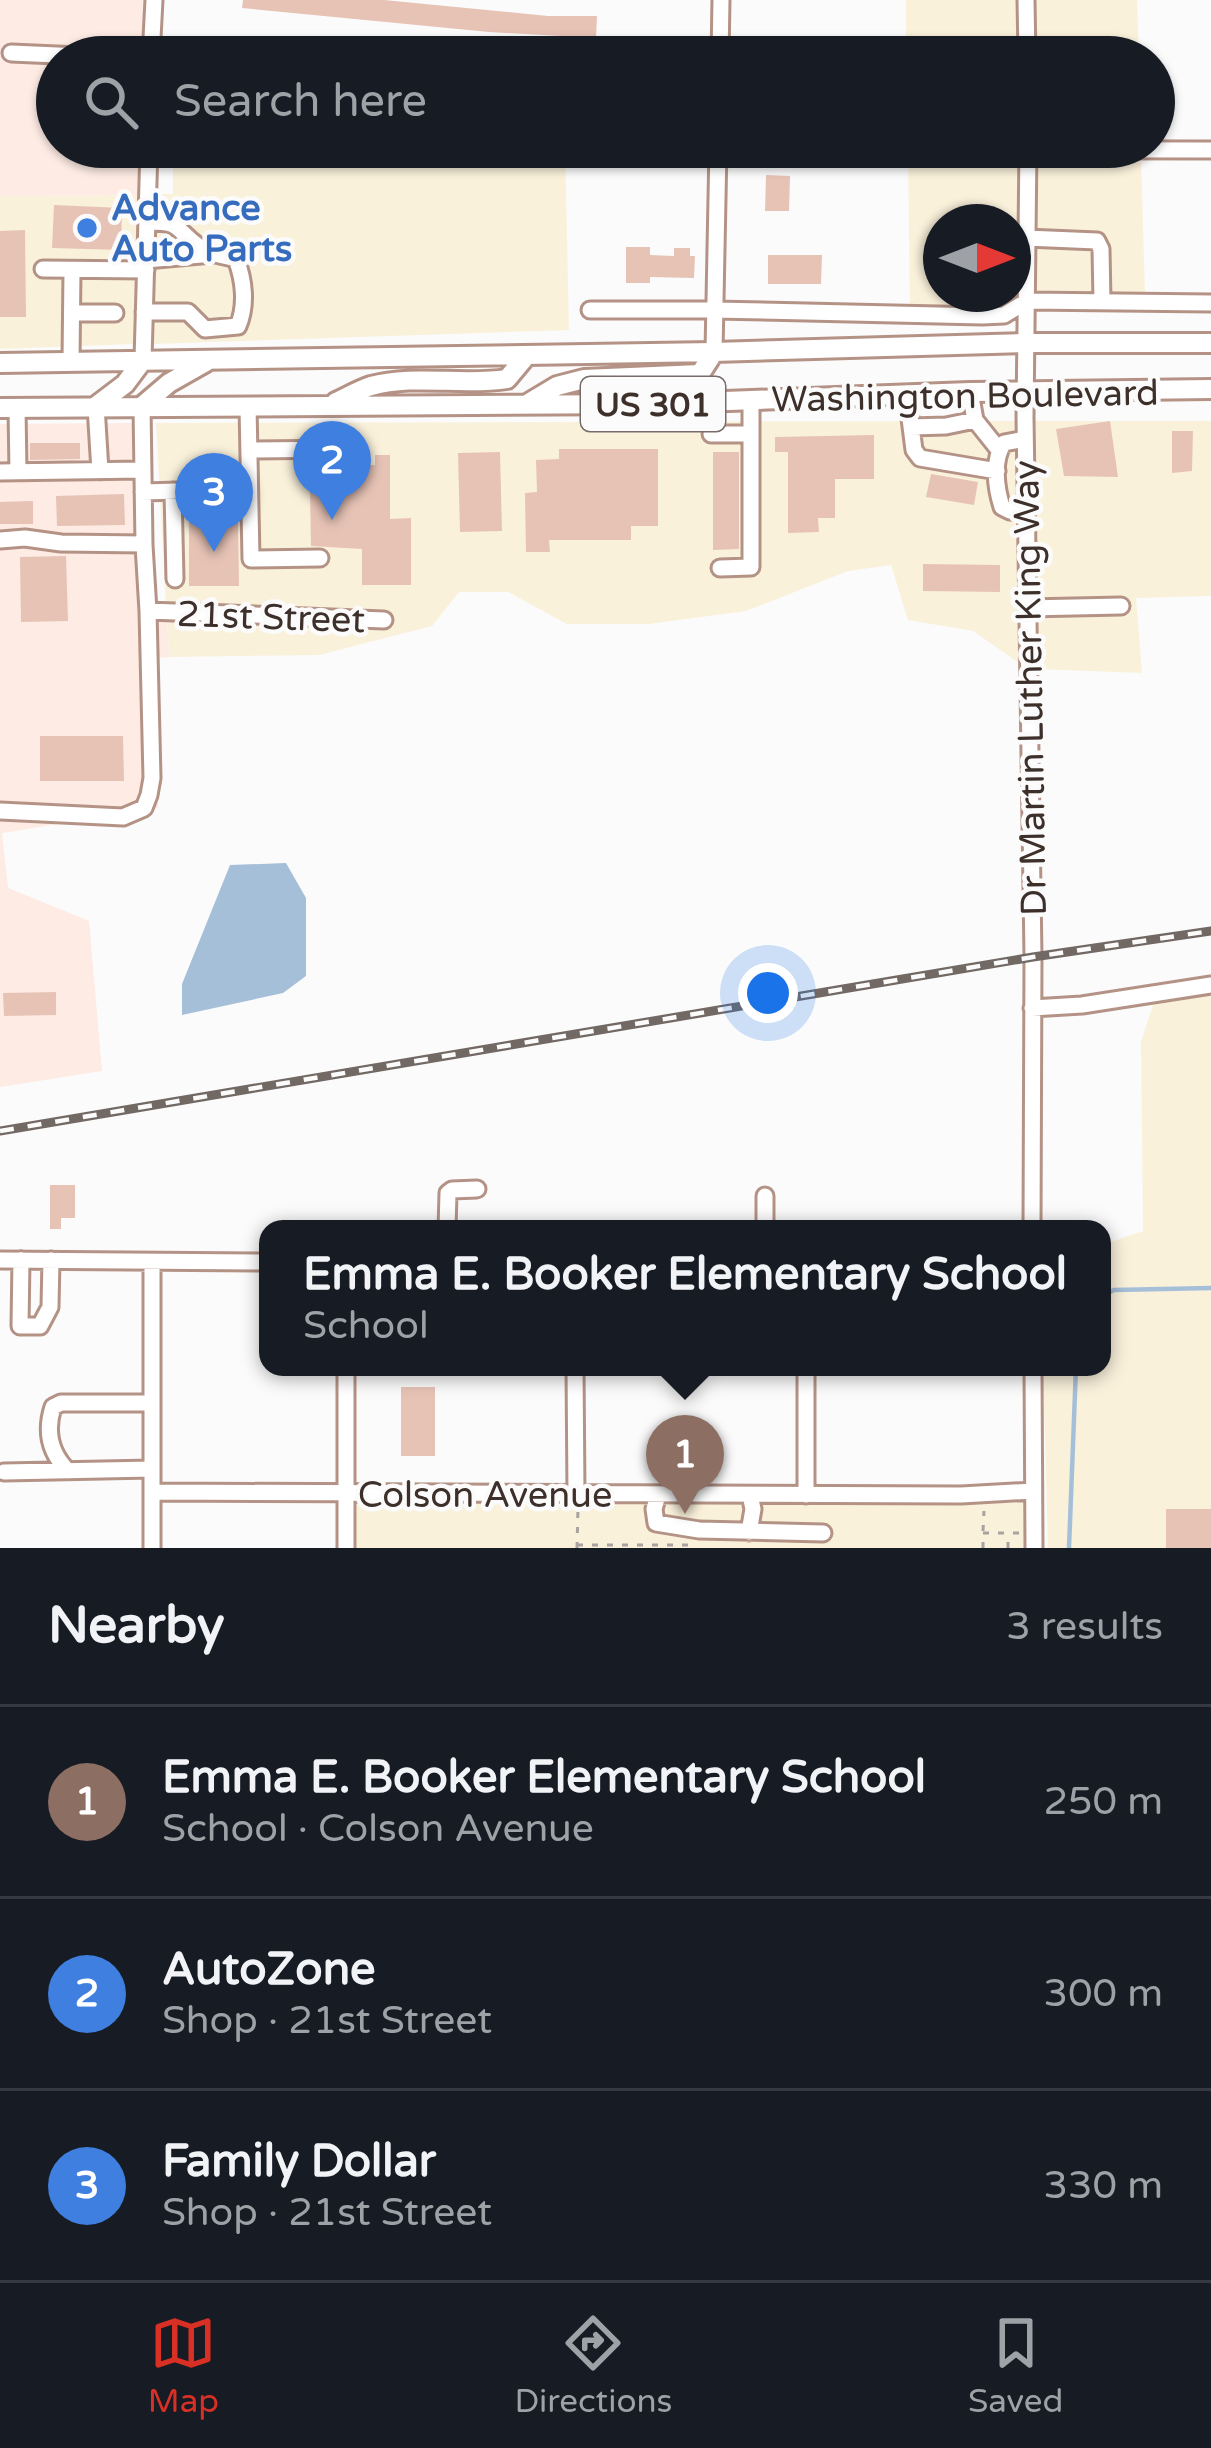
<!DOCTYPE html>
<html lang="en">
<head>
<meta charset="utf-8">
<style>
	:root { --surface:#171b24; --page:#20242c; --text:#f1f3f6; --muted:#9ea1a6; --line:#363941; --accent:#d93025 }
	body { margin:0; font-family:"Varela Round",sans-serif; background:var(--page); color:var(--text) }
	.compass { position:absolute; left:923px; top:204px; width:108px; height:108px; border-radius:50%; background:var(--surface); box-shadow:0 3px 9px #0004; rotate:90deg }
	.you { position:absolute; left:768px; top:993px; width:42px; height:42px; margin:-30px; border:9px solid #fff; border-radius:50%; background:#1a73e8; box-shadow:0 0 0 18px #1a73e833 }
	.badge { display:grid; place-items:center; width:78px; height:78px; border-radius:50%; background:var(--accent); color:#fff; font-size:39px; font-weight:700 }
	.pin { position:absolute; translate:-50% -99px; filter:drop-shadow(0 3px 6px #0008) }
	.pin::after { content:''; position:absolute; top:63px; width:42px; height:36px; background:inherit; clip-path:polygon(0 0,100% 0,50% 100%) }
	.popup { position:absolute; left:259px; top:1220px; width:852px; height:156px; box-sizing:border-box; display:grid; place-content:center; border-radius:24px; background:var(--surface); filter:drop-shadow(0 3px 9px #0005); font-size:39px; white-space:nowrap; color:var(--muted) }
	.popup b { font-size:45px; color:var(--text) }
	.popup::after { content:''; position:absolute; left:50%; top:100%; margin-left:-24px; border:24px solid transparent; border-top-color:var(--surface) }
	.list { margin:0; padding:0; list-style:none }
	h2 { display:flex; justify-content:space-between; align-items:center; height:156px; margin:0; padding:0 48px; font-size:51px }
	h2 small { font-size:39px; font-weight:400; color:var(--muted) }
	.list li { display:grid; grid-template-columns:78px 1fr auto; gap:36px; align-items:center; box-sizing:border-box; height:192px; padding:0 48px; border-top:3px solid var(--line) }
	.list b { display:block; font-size:45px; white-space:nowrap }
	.list p { margin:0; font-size:39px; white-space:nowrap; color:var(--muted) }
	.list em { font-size:39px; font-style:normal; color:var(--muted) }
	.icon { flex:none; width:66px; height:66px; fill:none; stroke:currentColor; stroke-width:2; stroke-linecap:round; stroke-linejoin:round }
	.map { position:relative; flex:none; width:1211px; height:1548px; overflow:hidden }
	.search { position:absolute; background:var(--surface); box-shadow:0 3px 9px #0004; left:36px; right:36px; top:36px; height:132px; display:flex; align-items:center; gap:30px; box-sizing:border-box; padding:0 42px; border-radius:66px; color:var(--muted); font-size:45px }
	.sheet { height:732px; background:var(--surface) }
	nav { display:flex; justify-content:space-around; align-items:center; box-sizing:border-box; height:168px; border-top:3px solid var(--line); background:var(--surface); font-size:33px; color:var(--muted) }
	nav a { display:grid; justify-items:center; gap:6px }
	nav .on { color:var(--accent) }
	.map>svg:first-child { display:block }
	.commercial { fill:#faf1db; fill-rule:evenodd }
	.built { fill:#fdebe4 }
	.water { fill:#a6bfd9 }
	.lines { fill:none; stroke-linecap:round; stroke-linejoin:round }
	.stream { stroke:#a6bfd9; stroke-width:4.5 }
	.building { fill:#e7c3b6 }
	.minor-casing { stroke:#b49386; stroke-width:21 }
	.major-casing { stroke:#b49386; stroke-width:24 }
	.path { stroke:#a8a2a0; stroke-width:3; stroke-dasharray:6 9; stroke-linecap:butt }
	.minor { stroke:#fff; stroke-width:15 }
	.major { stroke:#fff; stroke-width:18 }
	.rail-casing { stroke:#726864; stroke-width:9 }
	.rail { stroke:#fbfbfb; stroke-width:4.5; stroke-dasharray:14; stroke-linecap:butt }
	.shop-dot { fill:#3f7fe0; stroke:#fbfbfb; stroke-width:4.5 }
	.labels { text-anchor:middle; stroke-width:9; stroke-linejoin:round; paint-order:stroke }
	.shield { fill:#fbfbfb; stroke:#766c69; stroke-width:3 }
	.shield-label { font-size:33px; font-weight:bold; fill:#3d2f2a }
	.shop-label { font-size:36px; font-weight:bold; fill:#366cbe; stroke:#fbfbfb; text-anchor:start }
	.street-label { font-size:36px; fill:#3d2f2a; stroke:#fbfbfb }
</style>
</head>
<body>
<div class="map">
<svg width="1211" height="1548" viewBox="0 0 1211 1548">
	<rect width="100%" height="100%" fill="#fbfbfb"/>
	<!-- commercial -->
	<path class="commercial" d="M906,0H1018L1019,57H906Z
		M1035,0H1137L1139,57H1036Z
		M173,147H565L569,330L152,344L156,194H173Z
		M1059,157H1141L1145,295L1035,294L1036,158Z
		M908,158L1020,159L1019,297L1002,308L910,307ZM941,222H1013V294H941Z
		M139,195L135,344L0,349V196Z
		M1017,421L1019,663L973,631L908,620L891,565L848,571L746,611L649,624H567L508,592H459L432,626L319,655L169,657L167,619L391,628L393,614L166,605L156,423Z
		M1033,421H1211V596L1136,598L1142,673L1036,669Z
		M1211,993V1548H1048L1043,1367H1102V1245L1143,1231L1141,1042L1154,1002Z
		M1033,1491L1034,1548H337V1494Z"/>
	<!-- built -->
	<path class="built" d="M0,0H146L143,57H57V147H141L139,195L0,196Z
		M134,423L136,545L140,611L148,619L167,620L169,657L156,658L158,808L2,833L8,888L89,921L102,1071L0,1087V424Z"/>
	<!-- water -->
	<path class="water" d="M286,863L306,898V976L283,993L182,1015V984L230,865Z"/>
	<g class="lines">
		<!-- stream -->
		<path class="stream" d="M1102,1296L1114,1290L1211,1288
			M1069,1548L1076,1367"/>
	</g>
	<!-- building -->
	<path class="building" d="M243,0H384L548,16H597L596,38L489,32L242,8Z
		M766,175L790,176L789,211H765Z
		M54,205L122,208L121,250L52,248Z
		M25,230L26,317H0V231Z
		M626,247H650V255L674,256V248H690V256H695L694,278L650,277V283H626Z
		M768,255H822L821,284H768Z
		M1110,421L1118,477L1064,476L1056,429Z
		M1172,431H1193L1192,471L1172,473Z
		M874,435V479H835V518H818L819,532L788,533V452H775V437Z
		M30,443H80V459L30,460Z
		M559,449H658V526H631V540H549L550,552H526L525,493L537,492L536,460L559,459Z
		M500,452L502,531L460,532L458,453Z
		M713,452H739V549L713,550Z
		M375,455H390V519L411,518V585H362V549L311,546L310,492L299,473L362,472V465H375Z
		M931,474L978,482L974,505L926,497Z
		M124,494L125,525L57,526L56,496Z
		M33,501V524H0V502Z
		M189,518H238L239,586H189Z
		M66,556L68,621L21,622L20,557Z
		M923,564L1000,565V592L923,591Z
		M40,736H123L124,781H40Z
		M56,992V1015L4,1016L3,993Z
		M50,1185H75V1218H61V1229H50Z
		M401,1387H435V1456H401Z
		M1166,1509H1211V1548H1166Z"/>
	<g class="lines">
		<defs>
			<path id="minor" d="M1026,0L1027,57
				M11,53L103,57
				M151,57L154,0
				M720,57L721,0
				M1028,147L1025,417L1033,957L1032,1229
				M616,149L1211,150
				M1026,238L1097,241L1101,249L1102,301
				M146,260L212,254
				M43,269L146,270
				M590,310H714L982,316L1004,315L1027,301L1211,303
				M144,312H188L205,329L238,326C247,305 244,280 236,259C223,255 210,255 198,246C175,229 181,221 147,222
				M72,313H115
				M714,352L718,147
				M143,360L149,147
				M71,361L72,270
				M970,392L975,420L999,450
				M907,395L914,450L920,458L997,471
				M96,406L100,471
				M142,406L144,545L148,611L384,620
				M248,406L251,559L320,558
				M17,408L18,472
				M911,427L946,426L975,420
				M711,434H751
				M1025,439L1004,443C992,460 996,488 1002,507L1010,511L1026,512
				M249,450L348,449
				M0,472L143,470
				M173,491L175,579
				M143,492L249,489
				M0,540L25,538L61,543L144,544
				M720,568L751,567V400
				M1027,608L1121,606
				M0,811L123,817L144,808L149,795L152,778L148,611
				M1032,1008L1082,1005L1211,985
				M447,1229L448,1193L452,1190L477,1189
				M765,1229V1196
				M0,1260L268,1262
				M21,1260L20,1326H40L50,1307L51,1260
				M346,1367V1548
				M575,1367L576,1495
				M1033,1367L1034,1548
				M68,1471C50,1453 45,1432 53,1407L61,1403H152
				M4,1472L152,1469
				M153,1492L961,1495L1033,1491
				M658,1495L654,1509L656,1523L699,1530L823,1533
				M806,1495V1367
				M749,1532L753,1509L750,1495
				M152,1548V1262"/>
			<path id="major" d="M0,363L714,352L1026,343H1211
				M336,402C347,397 359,390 371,386C414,374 463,386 507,379L527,355
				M527,404L557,386L584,379L700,374L714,352
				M96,406L125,384L143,360
				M142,406L169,383L206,362
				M0,408L646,404L970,392L1211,389"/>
		</defs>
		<!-- minor casing -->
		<use href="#minor" class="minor-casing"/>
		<!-- major casing -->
		<use href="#major" class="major-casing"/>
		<!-- path -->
		<path class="path" d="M983,1531L984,1511
			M577,1545H693
			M577,1548L578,1508
			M983,1548V1533H1020
			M1008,1548V1535"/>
		<!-- minor -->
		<use href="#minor" class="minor"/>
		<!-- major -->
		<use href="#major" class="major"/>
		<defs>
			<path id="rail" d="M0,1131L1033,957L1211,931"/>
		</defs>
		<!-- rail casing -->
		<use href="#rail" class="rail-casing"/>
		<!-- rail -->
		<use href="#rail" class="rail"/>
	</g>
	<!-- markers -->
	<circle class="shop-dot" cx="87" cy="228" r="12"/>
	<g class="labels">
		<!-- shield labels -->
		<rect class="shield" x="581" y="377" width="144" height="54" rx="9"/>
		<g class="shield-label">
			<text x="653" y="416">US 301</text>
		</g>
		<!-- shop labels -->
		<g class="shop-label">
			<text x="111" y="220">Advance<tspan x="111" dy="41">Auto Parts</tspan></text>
		</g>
		<!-- street labels -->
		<g class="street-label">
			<text transform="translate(965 395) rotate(-1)" y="13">Washington Boulevard</text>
			<text transform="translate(271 616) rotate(2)" y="13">21st Street</text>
			<text transform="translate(1029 688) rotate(-91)" y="13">Dr Martin Luther King Way</text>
			<text x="485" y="1507">Colson Avenue</text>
		</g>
	</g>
</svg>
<svg class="compass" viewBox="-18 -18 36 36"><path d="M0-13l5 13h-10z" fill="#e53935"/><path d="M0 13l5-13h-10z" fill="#9ea1a6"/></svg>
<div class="you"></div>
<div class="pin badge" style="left:685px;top:1514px;background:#8d6e63">1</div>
<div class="popup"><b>Emma E. Booker Elementary School</b>School</div>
<div class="pin badge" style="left:332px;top:520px;background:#3f7fe0">2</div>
<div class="pin badge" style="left:214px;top:552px;background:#3f7fe0">3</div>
<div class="search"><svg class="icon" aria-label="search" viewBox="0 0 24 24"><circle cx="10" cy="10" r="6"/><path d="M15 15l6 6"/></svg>Search here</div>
</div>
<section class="sheet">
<h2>Nearby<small>3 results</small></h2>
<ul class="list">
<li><span class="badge" style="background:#8d6e63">1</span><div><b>Emma E. Booker Elementary School</b><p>School · Colson Avenue</p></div><em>250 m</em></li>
<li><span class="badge" style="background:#3f7fe0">2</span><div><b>AutoZone</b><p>Shop · 21st Street</p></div><em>300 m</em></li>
<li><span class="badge" style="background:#3f7fe0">3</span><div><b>Family Dollar</b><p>Shop · 21st Street</p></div><em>330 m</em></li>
</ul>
</section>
<nav>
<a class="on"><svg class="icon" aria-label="map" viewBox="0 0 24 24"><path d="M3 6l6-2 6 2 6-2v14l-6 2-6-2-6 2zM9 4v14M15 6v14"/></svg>Map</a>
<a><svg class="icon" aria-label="directions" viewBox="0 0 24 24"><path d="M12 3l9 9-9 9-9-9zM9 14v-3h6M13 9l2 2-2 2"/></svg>Directions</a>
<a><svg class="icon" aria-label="saved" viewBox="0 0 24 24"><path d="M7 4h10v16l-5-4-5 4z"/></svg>Saved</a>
</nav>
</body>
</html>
